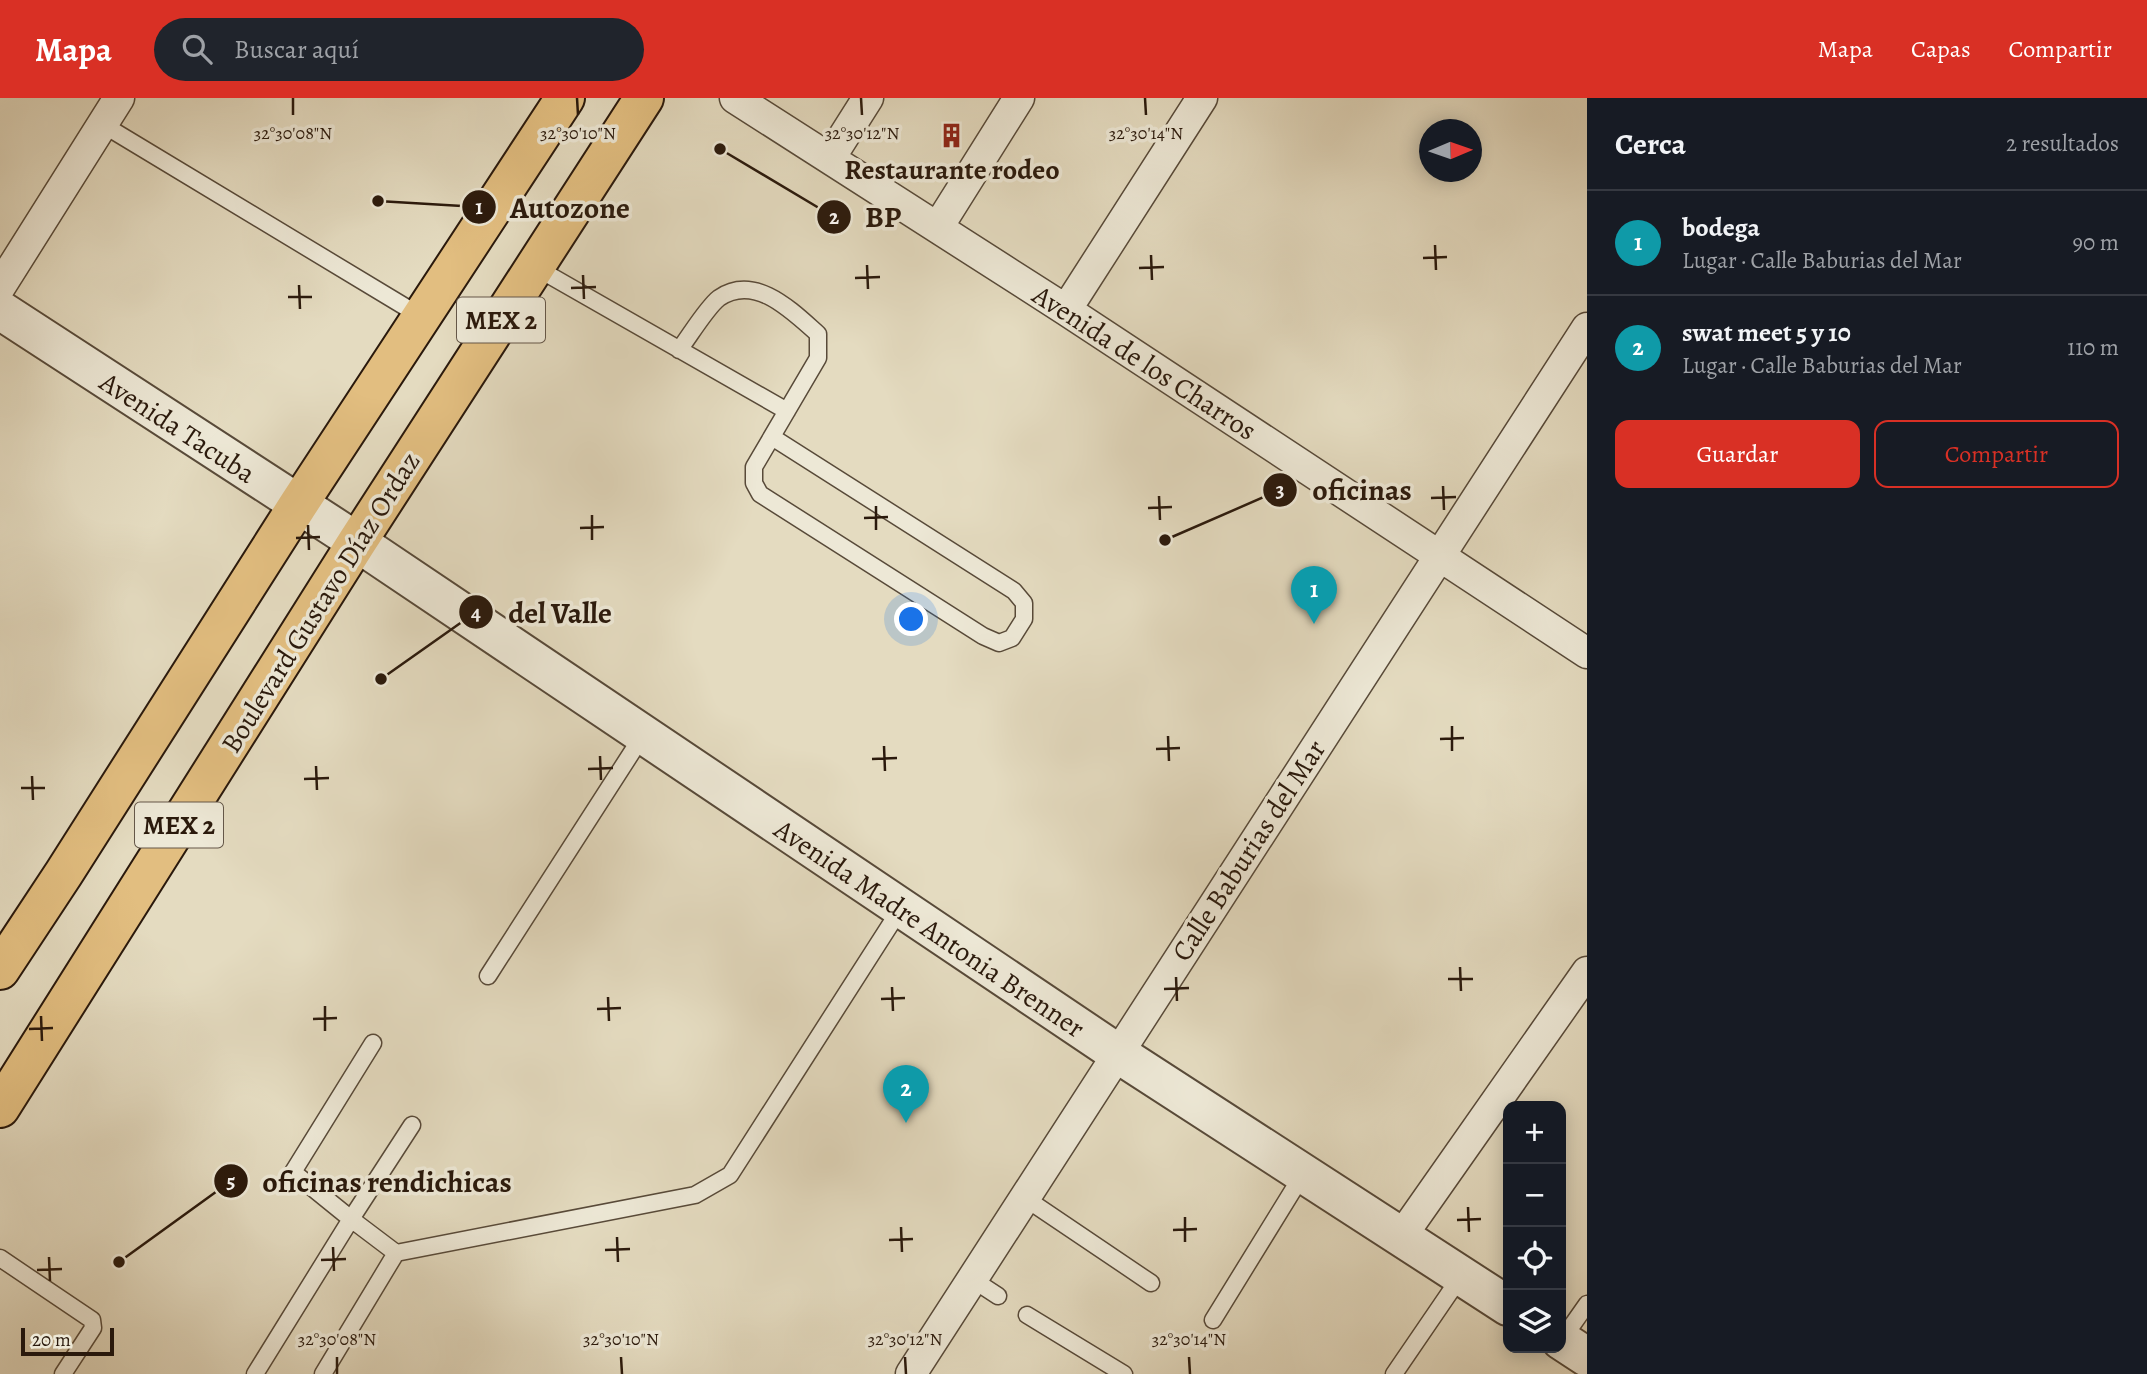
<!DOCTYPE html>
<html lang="es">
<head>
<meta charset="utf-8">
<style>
	:root { --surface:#171b24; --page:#20242c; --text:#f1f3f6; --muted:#9ea1a6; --line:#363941; --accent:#d93025 }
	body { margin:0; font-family:Alegreya,serif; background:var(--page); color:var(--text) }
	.controls { position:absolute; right:21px; bottom:21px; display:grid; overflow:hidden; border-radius:14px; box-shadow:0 4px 18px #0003 }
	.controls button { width:63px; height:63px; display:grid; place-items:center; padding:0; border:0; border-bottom:2px solid var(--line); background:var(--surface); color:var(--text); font:35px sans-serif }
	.compass { position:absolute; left:1419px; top:21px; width:63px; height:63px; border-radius:50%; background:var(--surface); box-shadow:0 4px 18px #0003; rotate:88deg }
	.scale { position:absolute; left:21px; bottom:18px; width:93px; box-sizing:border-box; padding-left:7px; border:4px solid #2a190c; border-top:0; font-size:19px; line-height:24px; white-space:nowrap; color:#2a190c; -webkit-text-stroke:5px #ede8d6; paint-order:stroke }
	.you { position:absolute; left:912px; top:522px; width:24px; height:24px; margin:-18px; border:5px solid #fff; border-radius:50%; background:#1a73e8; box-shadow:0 0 0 10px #1a73e833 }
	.badge { display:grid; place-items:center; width:46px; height:46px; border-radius:50%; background:var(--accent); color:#fff; font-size:23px; font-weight:700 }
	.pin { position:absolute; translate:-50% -58px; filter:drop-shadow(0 2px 4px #0008) }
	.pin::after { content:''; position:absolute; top:37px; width:24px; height:21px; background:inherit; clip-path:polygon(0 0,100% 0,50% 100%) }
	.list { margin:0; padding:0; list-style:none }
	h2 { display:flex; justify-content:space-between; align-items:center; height:91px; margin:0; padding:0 28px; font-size:30px }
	h2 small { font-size:23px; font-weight:400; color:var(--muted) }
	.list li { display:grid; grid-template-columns:46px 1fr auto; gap:21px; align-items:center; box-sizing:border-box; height:105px; padding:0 28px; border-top:2px solid var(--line) }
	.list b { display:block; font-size:26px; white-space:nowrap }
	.list p { margin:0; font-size:23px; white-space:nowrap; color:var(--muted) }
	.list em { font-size:23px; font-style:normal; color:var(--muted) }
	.actions { display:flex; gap:14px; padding:21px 28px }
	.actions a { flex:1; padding:16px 0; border:2px solid var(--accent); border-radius:14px; text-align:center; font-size:24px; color:var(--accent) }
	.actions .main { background:var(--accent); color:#fff }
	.icon { flex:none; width:38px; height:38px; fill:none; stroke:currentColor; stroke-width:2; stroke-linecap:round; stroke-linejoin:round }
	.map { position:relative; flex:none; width:1587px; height:1276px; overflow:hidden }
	header { display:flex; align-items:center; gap:42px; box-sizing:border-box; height:98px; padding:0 35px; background:var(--accent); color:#fff }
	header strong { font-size:33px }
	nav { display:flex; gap:38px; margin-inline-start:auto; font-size:24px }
	.search { width:490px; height:63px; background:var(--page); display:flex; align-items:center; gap:18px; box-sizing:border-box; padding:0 24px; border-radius:38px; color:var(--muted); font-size:26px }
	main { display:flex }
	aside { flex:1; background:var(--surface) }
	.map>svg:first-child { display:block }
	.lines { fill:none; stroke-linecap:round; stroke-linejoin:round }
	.service-casing { stroke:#584a39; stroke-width:19 }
	.minor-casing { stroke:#584a39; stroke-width:33 }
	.tertiary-casing { stroke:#584a39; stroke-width:42 }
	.primary-casing { stroke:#2a190c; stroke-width:42 }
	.service { stroke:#ede8d6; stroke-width:16 }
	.minor { stroke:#ede8d6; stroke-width:30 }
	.tertiary { stroke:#ede8d6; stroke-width:38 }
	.primary { stroke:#e2be80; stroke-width:38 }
	.ticks { fill:none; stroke:#2a190c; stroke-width:2.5 }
	.labels { text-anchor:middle; stroke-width:7; stroke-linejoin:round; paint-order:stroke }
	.shield { fill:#ede8d6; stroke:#645749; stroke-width:2 }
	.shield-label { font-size:26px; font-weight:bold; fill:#2a190c }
	.poi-label { font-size:28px; font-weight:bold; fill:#2a190c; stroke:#ede8d6 }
	.street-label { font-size:28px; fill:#2a190c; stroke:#ede8d6 }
	.ticks-label { font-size:18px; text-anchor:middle; fill:#2a190c; stroke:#ede8d6; stroke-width:7; stroke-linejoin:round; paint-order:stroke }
	.leader { fill:none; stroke:#2a190c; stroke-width:2.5 }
	.callout-dot { fill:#2a190c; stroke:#ede8d6; stroke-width:2.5 }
	.mark-label { font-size:21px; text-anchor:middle; font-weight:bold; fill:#fff }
	.callout-label { font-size:30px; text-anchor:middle; font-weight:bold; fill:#2a190c; stroke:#ede8d6; stroke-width:7; stroke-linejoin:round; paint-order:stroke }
</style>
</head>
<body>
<header>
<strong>Mapa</strong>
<div class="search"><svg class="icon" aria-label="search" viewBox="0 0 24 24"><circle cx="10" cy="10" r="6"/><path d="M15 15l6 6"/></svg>Buscar aquí</div>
<nav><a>Mapa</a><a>Capas</a><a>Compartir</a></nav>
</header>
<main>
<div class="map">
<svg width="1587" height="1276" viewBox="0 0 1587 1276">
	<rect width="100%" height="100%" fill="#e4dbc0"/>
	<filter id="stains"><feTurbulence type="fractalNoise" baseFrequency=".00286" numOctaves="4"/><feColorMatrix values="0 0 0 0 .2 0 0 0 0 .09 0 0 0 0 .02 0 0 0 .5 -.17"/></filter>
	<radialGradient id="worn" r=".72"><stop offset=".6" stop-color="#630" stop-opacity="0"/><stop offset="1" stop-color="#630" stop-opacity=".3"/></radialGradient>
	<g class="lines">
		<defs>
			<path id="service" d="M102,26L422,219
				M535,169L787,313
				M679,252C689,239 707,209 719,200C755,175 792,213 818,236V260L754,369V385L760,396L983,538L999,545L1012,540L1024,521V505L1014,493L772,339
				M488,878L643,637
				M1025,1100L1151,1185
				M396,1155L351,1121L412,1027
				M0,1160L92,1222L93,1230L63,1276
				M972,1181L998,1198
				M1027,1217L1124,1276
				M1213,1222L1303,1076
				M1561,1243L1587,1206
				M255,1276L351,1121L293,1074L373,945
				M323,1276L396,1155L695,1097L730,1077L901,810
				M1394,1276L1461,1178"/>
			<path id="minor" d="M735,0L1066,212L1587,555
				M830,60L868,0
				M938,129L1019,0
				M0,189L119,0
				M1066,212L1202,0
				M1401,1139L1587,874
				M911,1276L1587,230"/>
			<path id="tertiary" d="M0,212L357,444L1117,955L1508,1208
				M1561,1242L1587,1259"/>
			<path id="primary" d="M0,872L64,775L298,407L565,0
				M0,1010L357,444L644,0"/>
		</defs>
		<!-- service casing -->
		<use href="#service" class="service-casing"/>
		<!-- minor casing -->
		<use href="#minor" class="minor-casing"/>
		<!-- tertiary casing -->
		<use href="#tertiary" class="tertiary-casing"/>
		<!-- primary casing -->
		<use href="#primary" class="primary-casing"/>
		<!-- service -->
		<use href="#service" class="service"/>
		<!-- minor -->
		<use href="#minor" class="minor"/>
		<!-- tertiary -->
		<use href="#tertiary" class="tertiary"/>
		<!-- primary -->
		<use href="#primary" class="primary"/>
	</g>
	<!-- ticks -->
	<path class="ticks" d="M293,0V17M577,0L578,17M861,0L862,17M1145,0L1146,17M1435,147L1436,172M1151,157L1152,182M1423,160L1447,159M867,167L868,191M1139,170L1164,169M583,177L584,201M855,180L880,179M299,187L300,211M571,190L596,189M288,199H312M1443,388L1444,412M1159,398L1160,422M1431,400L1456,399M876,408V432M1148,410L1172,409M592,417V442M864,420L888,419M308,427L309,452M580,430L604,429M296,440L320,439M1452,628V653M1168,638L1169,663M1440,641L1464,640M884,648L885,673M1156,651L1180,650M600,658L601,682M872,661L897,660M316,668L317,692M588,671L613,670M32,678L33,702M304,681L329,680M21,690H45M1460,869L1461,893M1176,879L1177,903M1448,881H1473M892,889L893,913M1164,891L1189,890M608,899L609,923M881,901L905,900M325,908V933M597,911L621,910M41,918L42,943M313,921L337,920M29,931L53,930M1468,1109L1469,1134M1185,1119V1144M1457,1122L1481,1121M901,1129L902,1154M1173,1132L1197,1131M617,1139L618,1164M889,1142L913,1141M333,1149L334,1173M605,1152L630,1151M49,1159L50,1183M321,1162L346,1161M37,1172L62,1171M337,1259V1276M621,1259L622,1276M905,1259L906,1276M1189,1259L1190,1276"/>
	<!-- icons -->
	<defs>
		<symbol id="building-bare" viewBox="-9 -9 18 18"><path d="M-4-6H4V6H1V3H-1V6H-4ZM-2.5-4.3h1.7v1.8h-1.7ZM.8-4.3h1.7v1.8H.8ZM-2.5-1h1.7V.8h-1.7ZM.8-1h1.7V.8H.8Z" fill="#8f2418" stroke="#ede8d6" stroke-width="2.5" paint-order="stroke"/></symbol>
	</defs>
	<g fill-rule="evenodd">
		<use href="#building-bare" x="934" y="20" width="35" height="35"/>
	</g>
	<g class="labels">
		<!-- shield labels -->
		<g class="shield">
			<rect x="457" y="199.5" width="88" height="45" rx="5"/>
			<rect x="135" y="704.5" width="88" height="45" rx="5"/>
		</g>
		<g class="shield-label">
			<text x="501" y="231">MEX 2</text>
			<text x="179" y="736">MEX 2</text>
		</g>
		<!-- poi labels -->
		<g class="poi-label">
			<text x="952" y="81">Restaurante rodeo</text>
		</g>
		<!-- street labels -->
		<g class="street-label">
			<text transform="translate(1145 264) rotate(33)" y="10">Avenida de los Charros</text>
			<text transform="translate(178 329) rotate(33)" y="10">Avenida Tacuba</text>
			<text transform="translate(320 504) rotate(-58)" y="10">Boulevard Gustavo Díaz Ordaz</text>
			<text transform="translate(1248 752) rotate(-57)" y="10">Calle Baburias del Mar</text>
			<text transform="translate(930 830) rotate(34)" y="10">Avenida Madre Antonia Brenner</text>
		</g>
	</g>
	<g class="ticks-label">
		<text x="293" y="41">32°30'08"N</text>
		<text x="578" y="41">32°30'10"N</text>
		<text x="862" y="41">32°30'12"N</text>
		<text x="1146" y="41">32°30'14"N</text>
		<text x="337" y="1247">32°30'08"N</text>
		<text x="621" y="1247">32°30'10"N</text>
		<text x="905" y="1247">32°30'12"N</text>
		<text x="1189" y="1247">32°30'14"N</text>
	</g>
	<!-- callouts -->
	<path class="leader" d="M378 103L479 109M720 51L834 119M1165 442L1280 392M381 581L476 514M119 1164L231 1083"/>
	<g class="callout-dot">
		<circle cx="378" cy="103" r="7"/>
		<circle cx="720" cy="51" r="7"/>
		<circle cx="1165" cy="442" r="7"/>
		<circle cx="381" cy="581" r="7"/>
		<circle cx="119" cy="1164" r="7"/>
		<circle cx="479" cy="109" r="18"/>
		<circle cx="834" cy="119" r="18"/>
		<circle cx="1280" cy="392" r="18"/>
		<circle cx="476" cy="514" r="18"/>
		<circle cx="231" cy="1083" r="18"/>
	</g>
	<g class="mark-label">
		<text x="479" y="116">1</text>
		<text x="834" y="126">2</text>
		<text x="1280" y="399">3</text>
		<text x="476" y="522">4</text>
		<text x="231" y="1090">5</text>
	</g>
	<g class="callout-label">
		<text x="570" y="120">Autozone</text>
		<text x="883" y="129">BP</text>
		<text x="1362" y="402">oficinas</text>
		<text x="560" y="525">del Valle</text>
		<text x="387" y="1094">oficinas rendichicas</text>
	</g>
	<rect width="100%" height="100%" filter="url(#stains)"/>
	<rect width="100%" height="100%" fill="url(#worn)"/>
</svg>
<div class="controls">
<button>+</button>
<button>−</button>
<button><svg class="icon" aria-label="locate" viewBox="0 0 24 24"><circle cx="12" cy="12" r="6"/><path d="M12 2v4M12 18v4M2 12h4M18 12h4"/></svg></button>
<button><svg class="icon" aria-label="layers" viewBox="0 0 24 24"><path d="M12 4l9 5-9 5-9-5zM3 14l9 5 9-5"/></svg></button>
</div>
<svg class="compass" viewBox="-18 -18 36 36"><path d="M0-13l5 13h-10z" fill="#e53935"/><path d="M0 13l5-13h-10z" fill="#9ea1a6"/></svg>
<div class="scale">20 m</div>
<div class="you"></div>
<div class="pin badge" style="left:1314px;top:526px;background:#0f9aa8">1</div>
<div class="pin badge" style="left:906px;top:1025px;background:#0f9aa8">2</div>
</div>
<aside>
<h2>Cerca<small>2 resultados</small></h2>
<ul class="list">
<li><span class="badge" style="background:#0f9aa8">1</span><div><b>bodega</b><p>Lugar · Calle Baburias del Mar</p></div><em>90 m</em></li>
<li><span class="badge" style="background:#0f9aa8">2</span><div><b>swat meet 5 y 10</b><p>Lugar · Calle Baburias del Mar</p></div><em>110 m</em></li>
</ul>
<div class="actions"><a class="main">Guardar</a><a>Compartir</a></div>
</aside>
</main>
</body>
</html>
